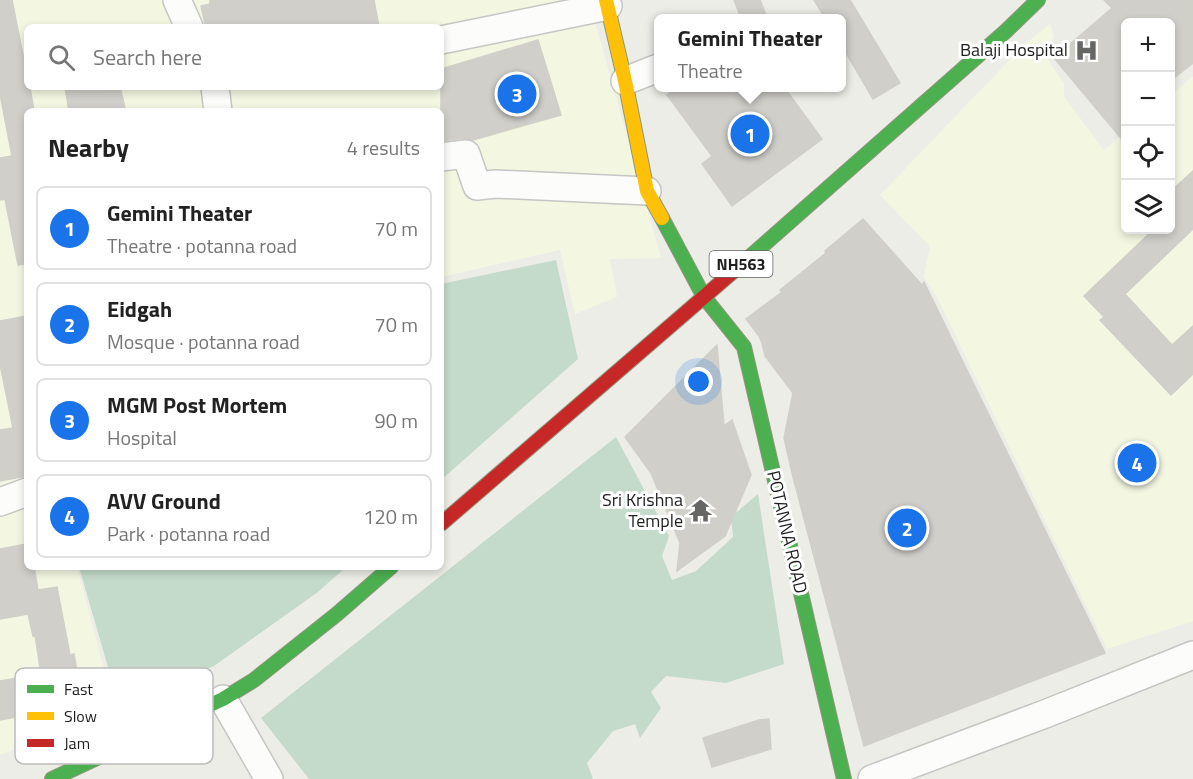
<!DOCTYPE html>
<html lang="en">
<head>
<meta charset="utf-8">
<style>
	:root { --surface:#fff; --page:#f6f6f6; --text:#222; --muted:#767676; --line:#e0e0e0; --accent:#1a73e8 }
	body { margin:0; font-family:"Titillium Web",sans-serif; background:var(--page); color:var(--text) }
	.controls { position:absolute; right:18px; top:18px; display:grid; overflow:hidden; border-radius:9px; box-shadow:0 3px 9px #0003 }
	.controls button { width:54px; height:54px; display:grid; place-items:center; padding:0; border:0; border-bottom:2px solid var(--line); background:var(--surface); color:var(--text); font:30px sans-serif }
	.you { position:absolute; left:699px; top:382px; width:21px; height:21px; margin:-15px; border:4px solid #fff; border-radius:50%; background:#1a73e8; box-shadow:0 0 0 9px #1a73e833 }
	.badge { display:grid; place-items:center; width:39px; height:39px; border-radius:50%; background:var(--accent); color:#fff; font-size:20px; font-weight:700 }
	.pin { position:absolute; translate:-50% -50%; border:3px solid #fff; box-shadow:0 2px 6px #0006 }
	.popup { position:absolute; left:654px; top:14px; width:192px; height:78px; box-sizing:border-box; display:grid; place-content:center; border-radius:9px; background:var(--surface); filter:drop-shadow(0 2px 4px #0005); font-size:20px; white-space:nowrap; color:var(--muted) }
	.popup b { font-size:22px; color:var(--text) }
	.popup::after { content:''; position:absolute; left:50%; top:100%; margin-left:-12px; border:12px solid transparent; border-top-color:var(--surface) }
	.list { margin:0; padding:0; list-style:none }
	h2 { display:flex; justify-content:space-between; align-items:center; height:78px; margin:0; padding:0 24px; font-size:26px }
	h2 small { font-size:20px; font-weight:400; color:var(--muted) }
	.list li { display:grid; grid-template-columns:39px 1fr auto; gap:18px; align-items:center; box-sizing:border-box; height:84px; margin:0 12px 12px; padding:0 12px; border:2px solid var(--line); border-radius:9px }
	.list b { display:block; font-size:22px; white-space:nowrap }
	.list p { margin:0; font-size:20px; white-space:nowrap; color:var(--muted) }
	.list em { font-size:20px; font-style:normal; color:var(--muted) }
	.icon { flex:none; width:33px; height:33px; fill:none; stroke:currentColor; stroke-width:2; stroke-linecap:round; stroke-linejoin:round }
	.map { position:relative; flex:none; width:1193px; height:779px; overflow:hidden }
	.search { position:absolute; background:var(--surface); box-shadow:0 3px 9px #0003; left:24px; top:24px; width:420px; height:66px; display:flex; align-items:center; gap:15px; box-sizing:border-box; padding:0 21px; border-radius:9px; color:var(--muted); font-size:22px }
	.panel { position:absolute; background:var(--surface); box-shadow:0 3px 9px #0003; left:24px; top:108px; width:420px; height:462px; border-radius:9px }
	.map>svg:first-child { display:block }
	.education { fill:#f3f7e2; fill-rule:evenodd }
	.cemetery { fill:#c4daca }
	.building { fill:#d0cfca; stroke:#d0cfc8; stroke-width:1.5 }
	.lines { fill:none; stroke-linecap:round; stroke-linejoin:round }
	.street-casing { stroke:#c5c5c3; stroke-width:30 }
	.fast-casing { stroke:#91987e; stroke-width:16 }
	.slow-casing { stroke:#91987e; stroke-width:16 }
	.jam-casing { stroke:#91987e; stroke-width:16 }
	.street { stroke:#fcfcfb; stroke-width:27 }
	.fast { stroke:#4caf50; stroke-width:14 }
	.slow { stroke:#ffc107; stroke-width:14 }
	.jam { stroke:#c62828; stroke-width:14 }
	.labels { text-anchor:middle; stroke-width:6; stroke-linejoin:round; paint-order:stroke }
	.shield { fill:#fff; stroke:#626262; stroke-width:1.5 }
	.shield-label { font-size:16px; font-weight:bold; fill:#1e1e1e }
	.poi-label { font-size:18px; fill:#1e1e1e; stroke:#fff; text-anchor:end }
	.street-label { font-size:18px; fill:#1e1e1e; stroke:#fff }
	.key { fill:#fff; stroke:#bcbcbc; stroke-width:1.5 }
	.key-label { font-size:16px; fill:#1e1e1e }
</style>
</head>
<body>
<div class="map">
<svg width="1193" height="779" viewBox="0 0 1193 779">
	<rect width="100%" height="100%" fill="#edede7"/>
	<!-- education -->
	<path class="education" d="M0,0H589L661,258L610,259L617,297L575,314L560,250L441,277V111H27V567H77L115,710L0,755ZM27,27H441V87H27Z
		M1050,24L1054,37L1043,52L1064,84V97L1104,150L1125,132L1126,230H1170L1171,95L1193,76V621L1107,649L938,299L924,277L930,246L880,195L1024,45Z"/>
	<!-- cemetery -->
	<path class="cemetery" d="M556,260L578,359L441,480V284Z
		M616,437L669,536L662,556L672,580L696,571L733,537L731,517L758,494L784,664L726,683L666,676L651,692L661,708L640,738L635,724L613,731L587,763L593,779H309L261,718Z
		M79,567H346L318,592L214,666L119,705Z"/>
	<!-- building -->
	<path class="building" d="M0,0H12L27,75V87H30L34,111H27V264L18,265L5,199L0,200V158L12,156L0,94Z
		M210,0H374L379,27H215L214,23L205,24L201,6L210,4Z
		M734,0H760L767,18H741Z
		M814,0H850L900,83L873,99L842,46V18H825Z
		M1104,0H1193V63L1170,81V22H1125V143L1054,58L1112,8Z
		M538,40L561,115L473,140L464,138L441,141V69Z
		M65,87H120L125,108L111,111H69Z
		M678,87H784L822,139L732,206L702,164L712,156L667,95Z
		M1193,171V229L1125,294L1172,345L1193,326V374L1171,395L1100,320L1104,317L1084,296L1153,230H1170V192Z
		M863,219L922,285L924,282L1105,653L864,746L793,477L784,438L793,393L765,356L762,343L759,336L746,319L782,292L780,290L826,253L825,251Z
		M27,316V476L0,481V430L13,428L0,364V321Z
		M717,345L724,426L732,420L751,475L725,536L677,571L680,543L651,473L625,437Z
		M27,544V567H34L38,590L57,587L70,655L74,654L80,688L45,693L49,711L0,720V681L41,674L35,635L33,636L28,614L0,619V549Z
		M769,719L771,749L712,767L703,738L759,720Z"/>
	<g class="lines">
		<defs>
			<path id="street" d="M177,0L189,27
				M441,40L608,6
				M625,81L658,68
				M215,87L218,111
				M441,157L466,154L477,186L496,184L647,191
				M0,502L27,492
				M223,699L269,779
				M872,779L1045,714L1193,655"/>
			<path id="fast" d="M662,218L704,297L744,347L844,779
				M735,270L1006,31L1038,0
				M52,779L223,699L254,680L337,614L391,567"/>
			<path id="slow" d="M606,0L625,81L647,191L662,218"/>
			<path id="jam" d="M441,524L735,270"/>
		</defs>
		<!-- street casing -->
		<use href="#street" class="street-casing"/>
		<!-- fast casing -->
		<use href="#fast" class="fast-casing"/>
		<!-- slow casing -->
		<use href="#slow" class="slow-casing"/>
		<!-- jam casing -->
		<use href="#jam" class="jam-casing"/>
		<!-- street -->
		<use href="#street" class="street"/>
		<!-- fast -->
		<use href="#fast" class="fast"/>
		<!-- slow -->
		<use href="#slow" class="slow"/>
		<!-- jam -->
		<use href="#jam" class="jam"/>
	</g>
	<!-- icons -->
	<defs>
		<symbol id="hospital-bare" viewBox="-9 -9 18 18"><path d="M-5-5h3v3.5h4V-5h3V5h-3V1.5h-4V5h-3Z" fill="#666664" stroke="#fff" stroke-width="2.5" paint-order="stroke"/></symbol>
		<symbol id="temple-bare" viewBox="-9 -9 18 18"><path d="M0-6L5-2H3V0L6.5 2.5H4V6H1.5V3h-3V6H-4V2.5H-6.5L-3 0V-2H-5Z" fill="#666664" stroke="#fff" stroke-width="2.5" paint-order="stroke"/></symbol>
	</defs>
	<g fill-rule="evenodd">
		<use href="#hospital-bare" x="1070" y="34" width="33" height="33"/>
		<use href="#temple-bare" x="684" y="494" width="33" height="33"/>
	</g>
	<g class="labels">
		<!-- shield labels -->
		<rect class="shield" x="709.5" y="251" width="63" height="26" rx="4.5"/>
		<g class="shield-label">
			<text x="741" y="270">NH563</text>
		</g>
		<!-- poi labels -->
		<g class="poi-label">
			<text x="1068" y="56">Balaji Hospital</text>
			<text x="683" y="506">Sri Krishna<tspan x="683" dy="21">Temple</tspan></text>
		</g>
		<!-- street labels -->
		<g class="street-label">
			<text transform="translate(787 532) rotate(77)" y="6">POTANNA ROAD</text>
		</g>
	</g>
	<!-- legend -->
	<rect x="15" y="668" width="198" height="96" rx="9" class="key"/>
	<rect x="27" y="685" width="27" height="8" fill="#4caf50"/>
	<rect x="27" y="712" width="27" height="8" fill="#ffc107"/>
	<rect x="27" y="739" width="27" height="8" fill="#c62828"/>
	<g class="key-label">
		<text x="64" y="695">Fast</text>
		<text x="64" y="722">Slow</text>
		<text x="64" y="749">Jam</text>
	</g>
</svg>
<div class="controls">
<button>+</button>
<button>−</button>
<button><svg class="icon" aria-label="locate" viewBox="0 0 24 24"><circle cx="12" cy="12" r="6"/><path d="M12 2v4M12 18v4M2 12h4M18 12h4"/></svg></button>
<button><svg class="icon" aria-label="layers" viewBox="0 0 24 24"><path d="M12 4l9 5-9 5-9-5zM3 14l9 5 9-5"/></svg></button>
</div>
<div class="you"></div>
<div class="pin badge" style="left:750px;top:134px">1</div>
<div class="popup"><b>Gemini Theater</b>Theatre</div>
<div class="pin badge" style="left:907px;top:528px">2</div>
<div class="pin badge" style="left:517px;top:94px">3</div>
<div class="pin badge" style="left:1137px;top:463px">4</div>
<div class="search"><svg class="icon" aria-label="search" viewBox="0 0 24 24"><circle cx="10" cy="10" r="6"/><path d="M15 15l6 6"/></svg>Search here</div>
<section class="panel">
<h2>Nearby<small>4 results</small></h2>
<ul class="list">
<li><span class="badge">1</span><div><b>Gemini Theater</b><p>Theatre · potanna road</p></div><em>70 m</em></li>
<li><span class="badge">2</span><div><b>Eidgah</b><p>Mosque · potanna road</p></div><em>70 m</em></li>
<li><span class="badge">3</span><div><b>MGM Post Mortem</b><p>Hospital</p></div><em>90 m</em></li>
<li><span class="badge">4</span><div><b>AVV Ground</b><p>Park · potanna road</p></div><em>120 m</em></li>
</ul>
</section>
</div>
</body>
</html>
